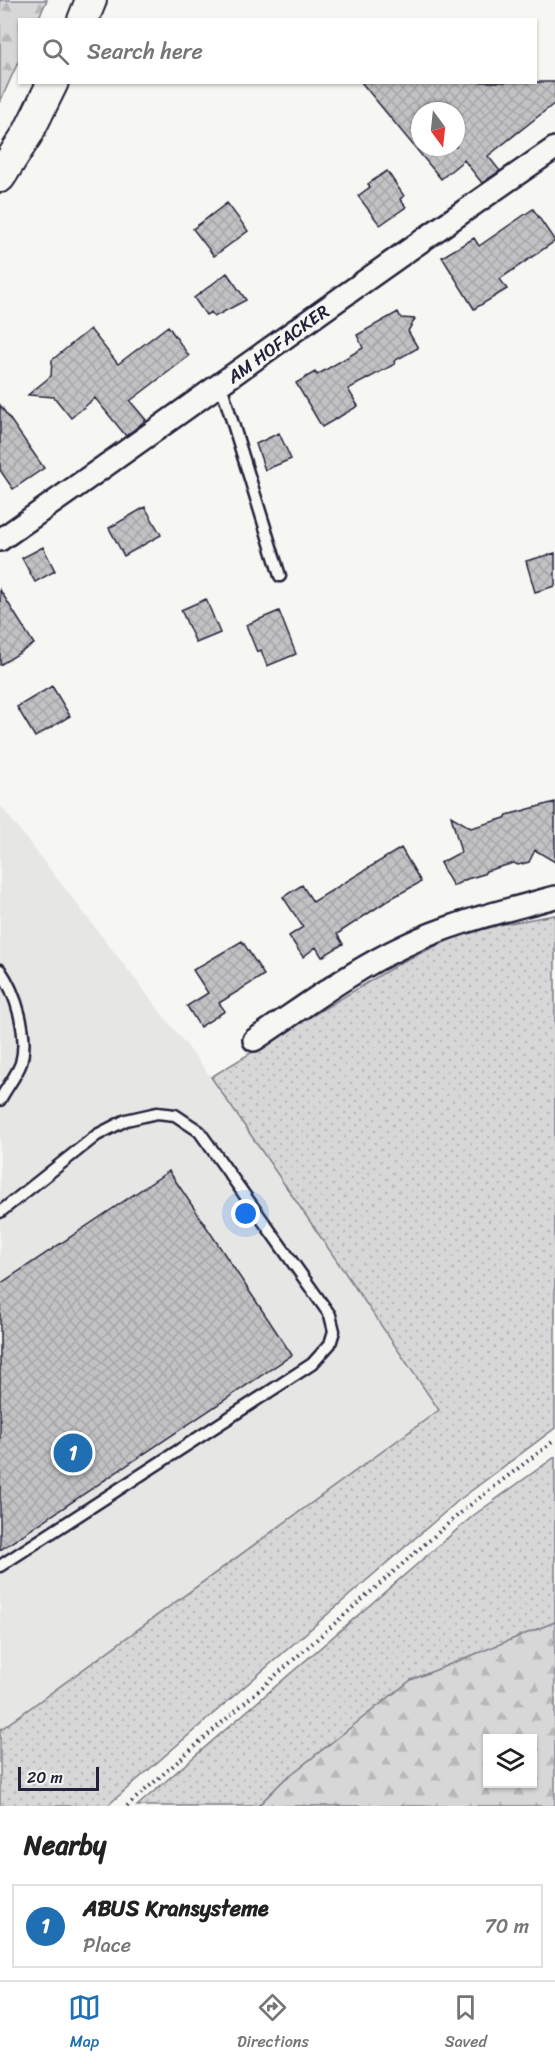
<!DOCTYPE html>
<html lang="en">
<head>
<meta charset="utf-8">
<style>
	:root { --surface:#fff; --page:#f2f2f2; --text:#222; --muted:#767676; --line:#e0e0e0; --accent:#1f6fb2 }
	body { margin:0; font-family:Sriracha,sans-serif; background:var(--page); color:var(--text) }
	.controls { position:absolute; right:18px; bottom:18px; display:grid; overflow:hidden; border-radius:0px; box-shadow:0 2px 4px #0004 }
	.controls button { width:54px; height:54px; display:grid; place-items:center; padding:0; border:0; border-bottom:2px solid var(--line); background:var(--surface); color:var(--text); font:30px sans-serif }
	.compass { position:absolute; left:411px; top:102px; width:54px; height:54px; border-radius:50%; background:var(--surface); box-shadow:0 2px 4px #0004; rotate:165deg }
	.scale { position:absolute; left:18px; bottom:15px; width:81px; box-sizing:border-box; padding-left:6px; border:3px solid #22223b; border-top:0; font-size:16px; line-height:21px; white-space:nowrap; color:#22223b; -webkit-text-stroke:4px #f6f6f2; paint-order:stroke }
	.you { position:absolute; left:246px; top:1214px; width:21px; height:21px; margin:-15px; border:4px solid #fff; border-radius:50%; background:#1a73e8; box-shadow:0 0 0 9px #1a73e833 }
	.badge { display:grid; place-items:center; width:39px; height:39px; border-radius:50%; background:var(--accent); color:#fff; font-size:20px; font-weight:700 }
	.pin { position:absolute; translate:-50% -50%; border:3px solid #fff; box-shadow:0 2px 6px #0006 }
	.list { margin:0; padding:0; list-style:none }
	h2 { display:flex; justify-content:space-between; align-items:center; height:78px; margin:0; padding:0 24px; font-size:26px }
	h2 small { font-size:20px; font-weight:400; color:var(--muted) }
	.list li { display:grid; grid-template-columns:39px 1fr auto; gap:18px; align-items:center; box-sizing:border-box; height:84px; margin:0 12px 12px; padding:0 12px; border:2px solid var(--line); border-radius:0px }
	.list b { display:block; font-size:22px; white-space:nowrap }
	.list p { margin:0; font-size:20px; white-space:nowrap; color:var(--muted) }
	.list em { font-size:20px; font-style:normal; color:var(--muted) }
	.icon { flex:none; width:33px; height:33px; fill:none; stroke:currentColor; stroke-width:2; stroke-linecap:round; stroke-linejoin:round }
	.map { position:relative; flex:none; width:555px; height:1806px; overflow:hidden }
	.search { position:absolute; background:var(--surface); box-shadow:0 2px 4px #0004; left:18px; right:18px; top:18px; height:66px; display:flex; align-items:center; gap:15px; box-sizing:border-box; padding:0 21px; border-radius:0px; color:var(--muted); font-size:22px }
	.sheet { height:174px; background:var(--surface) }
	nav { display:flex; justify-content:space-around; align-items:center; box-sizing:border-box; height:84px; border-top:2px solid var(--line); background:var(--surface); font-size:16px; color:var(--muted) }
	nav a { display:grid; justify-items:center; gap:3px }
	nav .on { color:var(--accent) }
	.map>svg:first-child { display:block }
	.built { fill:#e6e6e4 }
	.grass { fill:url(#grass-dots); stroke:#7c7c89; stroke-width:1.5 }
	.forest { fill:url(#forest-firs); stroke:#7c7c89; stroke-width:1.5; fill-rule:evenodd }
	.building { fill:url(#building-cross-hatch); stroke:#22223b; stroke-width:1.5; fill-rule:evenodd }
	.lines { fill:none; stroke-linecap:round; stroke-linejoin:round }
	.service-casing { stroke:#22223b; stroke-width:15 }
	.minor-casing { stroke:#22223b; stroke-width:26 }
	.secondary-casing { stroke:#22223b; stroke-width:34 }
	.path { stroke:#22223b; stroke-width:4; stroke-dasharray:1.5 4.5; stroke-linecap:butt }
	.service { stroke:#f6f6f2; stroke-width:10 }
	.minor { stroke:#f6f6f2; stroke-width:21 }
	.secondary { stroke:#f6f6f2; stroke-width:30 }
	.labels { text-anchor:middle; stroke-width:6; stroke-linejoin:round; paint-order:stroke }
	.street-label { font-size:18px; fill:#22223b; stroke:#f6f6f2 }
</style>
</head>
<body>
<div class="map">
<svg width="555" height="1806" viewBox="0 0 555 1806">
	<defs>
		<pattern id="grass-dots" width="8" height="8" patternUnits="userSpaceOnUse" patternTransform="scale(1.5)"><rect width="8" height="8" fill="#d7d7d7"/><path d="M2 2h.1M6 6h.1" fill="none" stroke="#b8b8b9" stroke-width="1.8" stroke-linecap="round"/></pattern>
		<pattern id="forest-firs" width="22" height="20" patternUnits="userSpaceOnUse" patternTransform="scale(1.5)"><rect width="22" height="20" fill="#d7d7d7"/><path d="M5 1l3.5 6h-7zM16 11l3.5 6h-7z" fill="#b8b8b9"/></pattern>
		<pattern id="building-cross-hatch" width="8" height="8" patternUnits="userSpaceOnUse" patternTransform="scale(1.5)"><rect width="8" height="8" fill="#c2c2c4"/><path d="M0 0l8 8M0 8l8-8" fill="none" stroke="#a6a6a9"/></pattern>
	</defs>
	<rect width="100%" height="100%" fill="#f6f6f2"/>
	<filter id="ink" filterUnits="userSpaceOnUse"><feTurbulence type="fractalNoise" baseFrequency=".0167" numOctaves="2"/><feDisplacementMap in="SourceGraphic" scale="12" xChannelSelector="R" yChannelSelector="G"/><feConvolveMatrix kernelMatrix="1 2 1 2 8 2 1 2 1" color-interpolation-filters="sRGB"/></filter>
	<g filter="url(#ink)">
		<!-- built -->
		<path class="built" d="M0,805L211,1077L439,1410L0,1730Z"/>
		<!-- grass -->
		<path class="grass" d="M555,915V1428L459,1500L107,1806H0V1730L439,1410L211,1077L400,963L470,930Z
			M555,1457V1622L412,1680L284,1780L258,1806H137L474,1515Z"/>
		<!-- forest -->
		<path class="forest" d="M0,0H47L38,19L20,20L19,60L0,102Z
			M555,1622V1806H258L284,1780L411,1680ZM488,1738H532V1784H488Z"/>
		<!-- building -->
		<path class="building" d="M361,82H555V103L488,156L500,171L482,183L464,160L441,179ZM420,111H456V147H420Z
			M387,171L404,196L400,199L406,207L380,225L358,196L370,187L368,184Z
			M227,203L248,231L214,256L193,229Z
			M533,209L555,241L500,279L507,289L474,309L442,257L474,238L479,246Z
			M227,273L246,300L214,317L211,312L206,315L194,298Z
			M398,312L401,318L415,319L408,331L418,348L394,361L395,364L348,389L358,406L322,427L296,383L315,372L317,375L363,348L357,335Z
			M168,326L189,356L130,401L146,420L126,436L95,398L71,418L54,397L28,395L51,376L52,360L90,329L118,364Z
			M0,405L44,468L13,489L0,470Z
			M279,433L291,459L265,470L256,444Z
			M145,507L161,535L124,556L109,528Z
			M43,547L55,571L35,582L22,558Z
			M555,553V586L535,592L526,561Z
			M0,590L34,644L0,665Z
			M206,599L220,633L196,643L181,610Z
			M279,611L296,654L267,666L261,650L257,652L246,625Z
			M52,686L70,716L35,737L17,707Z
			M555,802V862L535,850L529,862L518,865L514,863L486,871L484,874L467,879L453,886L440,863L461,852L451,816L471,828L505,818L507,815Z
			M401,848L421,882L390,899L337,934L343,944L322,957L316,947L303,957L289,936L303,927L283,897L302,885L313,902Z
			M242,941L264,975L219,1003L225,1011L200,1027L187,1006L208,993L193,970Z
			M169,1171L292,1355L0,1550V1284Z"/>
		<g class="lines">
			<defs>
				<path id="service" d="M221,385L280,576
					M0,970C16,993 29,1035 21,1063C17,1075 6,1088 0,1100
					M0,1212L97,1135L126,1120L157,1113L175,1115L199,1131L330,1315L334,1331L330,1344L312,1364L0,1566"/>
				<path id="minor" d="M0,540C186,410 368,276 555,148
					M254,1040C304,1007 352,970 406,945C453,922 505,911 555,897"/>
				<path id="secondary" d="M83,20L91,0
					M0,177L28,133L53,82"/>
			</defs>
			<!-- service casing -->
			<use href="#service" class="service-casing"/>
			<!-- minor casing -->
			<use href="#minor" class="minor-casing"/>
			<!-- secondary casing -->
			<use href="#secondary" class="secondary-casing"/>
			<!-- path -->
			<path class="path" d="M127,1806L465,1509L555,1440"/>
			<!-- service -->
			<use href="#service" class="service"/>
			<!-- minor -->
			<use href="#minor" class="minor"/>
			<!-- secondary -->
			<use href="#secondary" class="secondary"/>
		</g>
	</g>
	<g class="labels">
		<!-- street labels -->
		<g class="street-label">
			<text transform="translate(278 344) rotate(-36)" y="6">AM HOFACKER</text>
		</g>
	</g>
</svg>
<div class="controls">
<button><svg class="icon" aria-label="layers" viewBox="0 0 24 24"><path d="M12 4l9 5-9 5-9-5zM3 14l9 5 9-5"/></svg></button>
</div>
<svg class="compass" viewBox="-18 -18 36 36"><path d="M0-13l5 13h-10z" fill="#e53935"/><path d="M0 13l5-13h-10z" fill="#767676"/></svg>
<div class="scale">20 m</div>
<div class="you"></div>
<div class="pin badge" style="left:73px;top:1453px">1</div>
<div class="search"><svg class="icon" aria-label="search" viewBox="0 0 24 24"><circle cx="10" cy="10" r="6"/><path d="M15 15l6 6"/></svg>Search here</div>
</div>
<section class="sheet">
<h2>Nearby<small></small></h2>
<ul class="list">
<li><span class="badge">1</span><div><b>ABUS Kransysteme</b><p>Place</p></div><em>70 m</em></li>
</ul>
</section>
<nav>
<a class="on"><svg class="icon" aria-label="map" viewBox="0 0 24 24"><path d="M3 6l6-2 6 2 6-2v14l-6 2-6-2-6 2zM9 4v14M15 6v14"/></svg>Map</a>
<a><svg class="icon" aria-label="directions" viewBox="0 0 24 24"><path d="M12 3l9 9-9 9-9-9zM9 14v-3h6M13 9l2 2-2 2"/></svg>Directions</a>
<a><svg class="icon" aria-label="saved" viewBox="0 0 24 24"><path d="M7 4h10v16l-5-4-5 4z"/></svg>Saved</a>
</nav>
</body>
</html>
